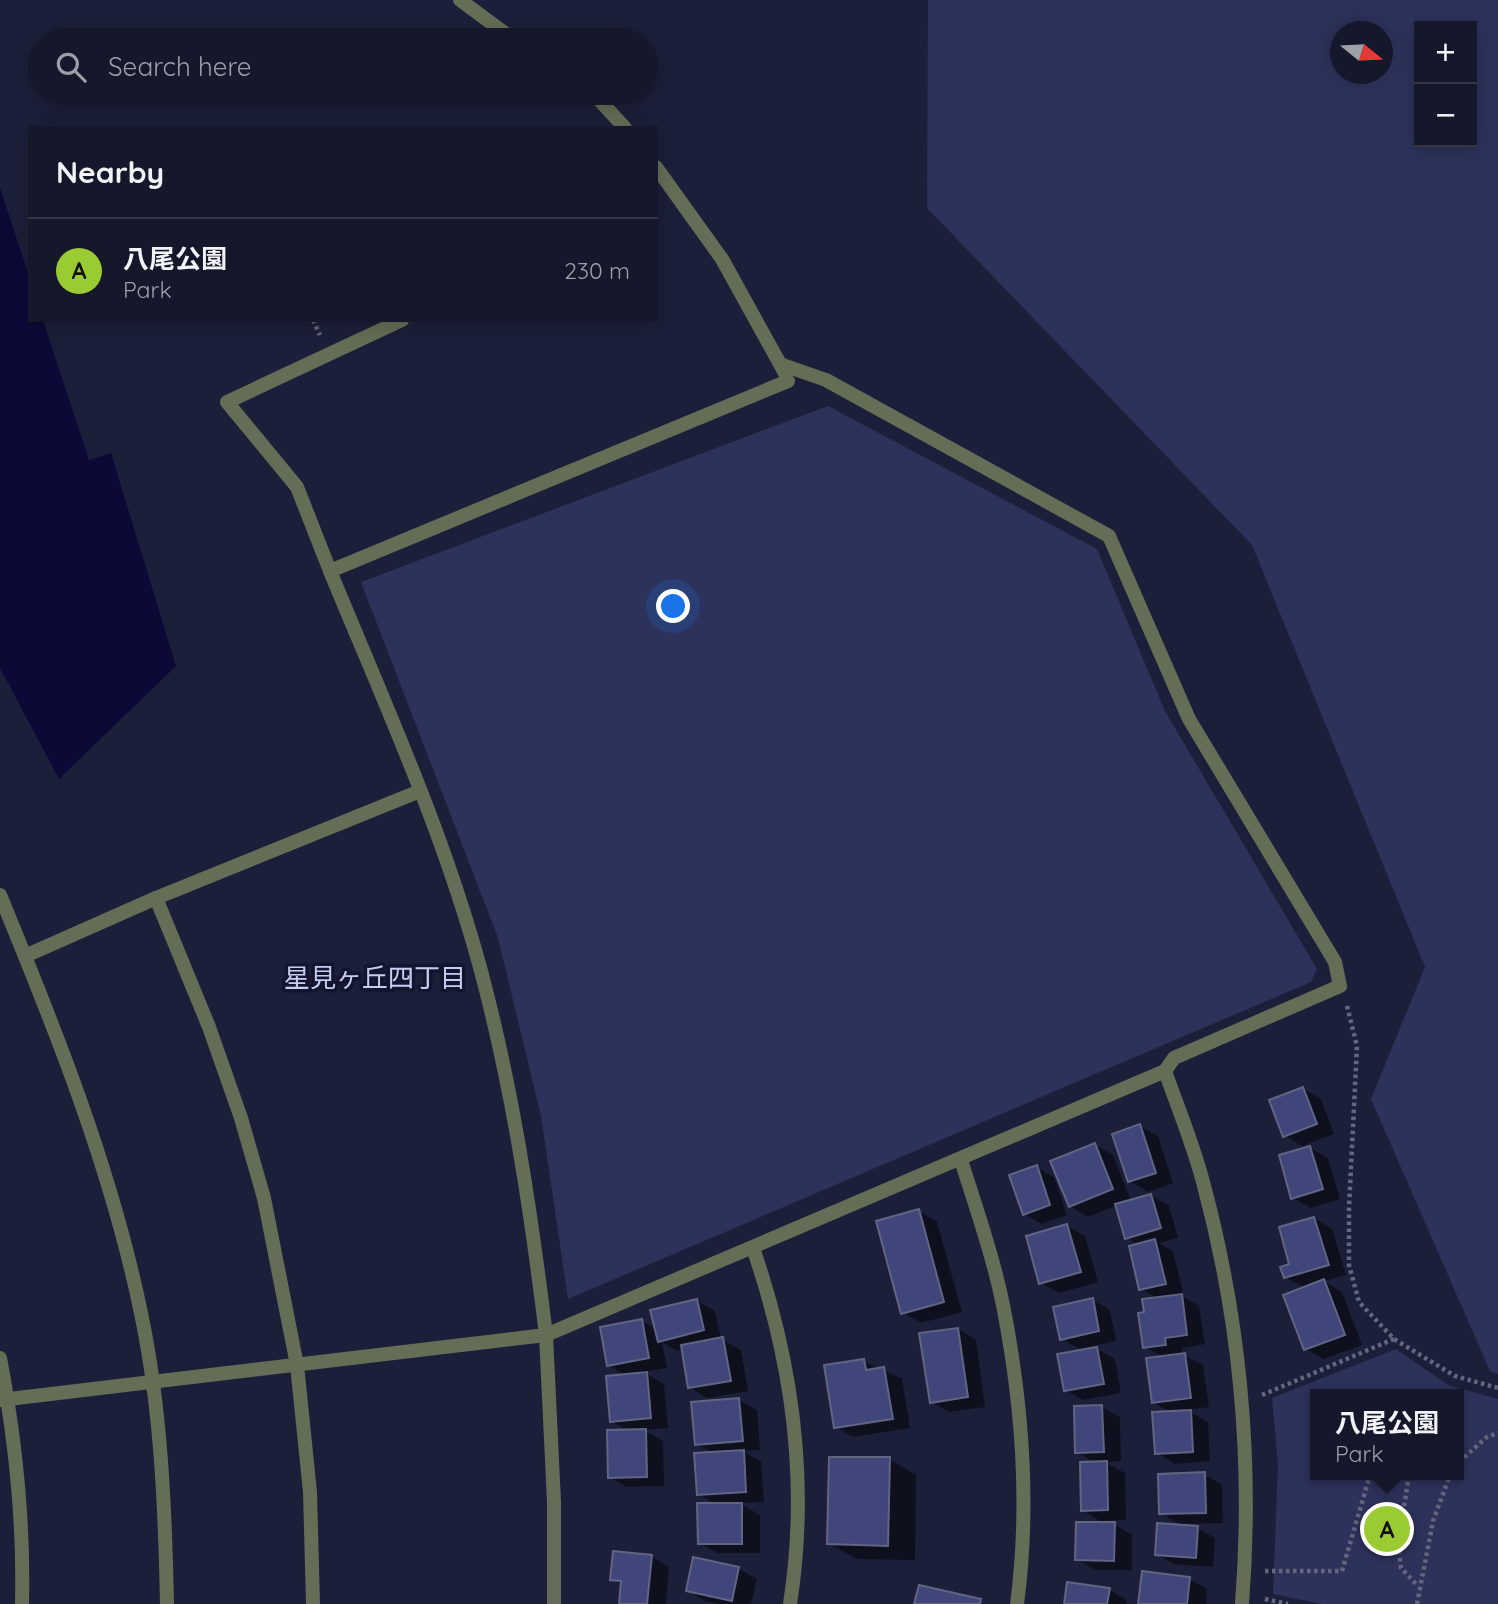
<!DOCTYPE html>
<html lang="en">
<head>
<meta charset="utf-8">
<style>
	:root { --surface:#15172b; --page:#1e2033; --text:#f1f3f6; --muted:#9d9fa9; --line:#343647; --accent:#9bcb33 }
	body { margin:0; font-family:Quicksand,"Noto Sans JP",sans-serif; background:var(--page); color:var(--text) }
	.controls { position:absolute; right:21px; top:21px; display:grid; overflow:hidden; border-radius:0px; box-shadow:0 4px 18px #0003 }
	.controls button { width:63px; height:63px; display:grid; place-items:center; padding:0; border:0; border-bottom:2px solid var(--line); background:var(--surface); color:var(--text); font:35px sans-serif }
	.compass { position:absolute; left:1330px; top:21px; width:63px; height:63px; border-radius:50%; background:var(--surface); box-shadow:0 4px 18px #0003; rotate:108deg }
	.you { position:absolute; left:674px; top:607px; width:24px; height:24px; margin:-18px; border:5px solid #fff; border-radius:50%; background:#1a73e8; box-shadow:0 0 0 10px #1a73e833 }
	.badge { display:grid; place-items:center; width:46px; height:46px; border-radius:50%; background:var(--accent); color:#111; font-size:23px; font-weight:700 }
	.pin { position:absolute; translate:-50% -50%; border:4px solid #fff; box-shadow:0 2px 7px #0006 }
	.popup { position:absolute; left:1310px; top:1389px; width:154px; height:91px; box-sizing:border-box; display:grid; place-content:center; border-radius:0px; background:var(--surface); filter:drop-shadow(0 2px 5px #0005); font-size:23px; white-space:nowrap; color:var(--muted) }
	.popup b { font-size:26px; color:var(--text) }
	.popup::after { content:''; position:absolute; left:50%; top:100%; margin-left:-14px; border:14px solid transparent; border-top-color:var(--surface) }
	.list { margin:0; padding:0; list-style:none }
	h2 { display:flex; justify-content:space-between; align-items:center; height:91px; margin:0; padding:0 28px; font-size:30px }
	h2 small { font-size:23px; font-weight:400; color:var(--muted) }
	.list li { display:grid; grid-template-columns:46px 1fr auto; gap:21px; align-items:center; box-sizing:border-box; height:105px; padding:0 28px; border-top:2px solid var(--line) }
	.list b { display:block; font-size:26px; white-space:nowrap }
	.list p { margin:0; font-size:23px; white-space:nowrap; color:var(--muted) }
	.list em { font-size:23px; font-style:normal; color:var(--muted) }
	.icon { flex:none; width:38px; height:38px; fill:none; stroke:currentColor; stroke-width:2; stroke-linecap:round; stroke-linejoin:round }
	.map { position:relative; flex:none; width:1498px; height:1604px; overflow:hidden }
	.search { position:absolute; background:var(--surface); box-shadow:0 4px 18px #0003; left:28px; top:28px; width:630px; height:77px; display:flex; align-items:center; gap:18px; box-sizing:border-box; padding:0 24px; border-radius:38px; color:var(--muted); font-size:26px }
	.panel { position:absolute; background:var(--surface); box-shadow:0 4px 18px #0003; left:28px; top:126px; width:630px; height:196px; border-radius:0px }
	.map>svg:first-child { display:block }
	.green { fill:#2d325b; fill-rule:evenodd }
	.water { fill:#0c0937 }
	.shadow { fill:#0007 }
	.building { fill:#40467a; stroke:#606584; stroke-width:2 }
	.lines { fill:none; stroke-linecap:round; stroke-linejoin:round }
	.path { stroke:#63667d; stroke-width:4.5; stroke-dasharray:3.5 3.5; stroke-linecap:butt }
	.minor { stroke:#646e56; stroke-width:14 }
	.tertiary { stroke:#646e56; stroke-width:14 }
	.labels { text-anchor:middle; stroke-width:7; stroke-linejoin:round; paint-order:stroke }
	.neighbourhood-label { font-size:26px; fill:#c6cdf0; stroke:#13152f }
</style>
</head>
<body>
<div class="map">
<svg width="1498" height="1604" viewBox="0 0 1498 1604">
	<rect width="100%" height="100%" fill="#1c1f39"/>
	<!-- green -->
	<path class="green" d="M928,0H1498V1374L1490,1371L1371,1099L1425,967L1252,545L927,208ZM1419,26H1472V142H1419ZM1340,32H1382V74H1340Z
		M828,406L1097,549L1165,711L1317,969L1311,982L568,1299L541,1116L498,938L361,582Z
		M1396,1349L1448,1385L1498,1399V1604H1321L1273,1594L1278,1464L1272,1398ZM1315,1394H1459V1475H1315Z"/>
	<!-- water -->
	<path class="water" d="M0,188L30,279V320H43L89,460L111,453L176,666L59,779L0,668Z"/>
	<!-- shadow -->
	<path class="shadow" d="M1303,1089L1321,1099L1334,1134L1302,1146L1284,1135Z
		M1140,1126L1158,1136L1173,1183L1148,1192L1130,1181Z
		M1095,1145L1113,1155L1131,1201L1151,1195L1169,1206L1178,1238L1159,1243L1173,1251L1183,1293L1179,1294L1199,1306L1205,1344L1182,1348L1183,1355L1203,1365L1209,1407L1187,1410L1208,1422L1210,1461L1175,1464L1157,1453L1172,1413L1153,1402L1163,1357L1145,1347L1158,1299L1141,1289L1139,1245L1126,1237L1117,1205L1088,1217L1070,1206Z
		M1310,1148L1328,1158L1340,1199L1311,1208L1293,1198Z
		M1036,1167L1054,1177L1067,1215L1042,1224L1024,1214Z
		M919,1211L937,1222L962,1312L921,1323L903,1313Z
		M1314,1218L1332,1229L1346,1275L1324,1281L1342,1292L1362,1345L1324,1359L1306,1349L1305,1288L1285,1277Z
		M1067,1226L1085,1236L1098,1282L1059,1293L1041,1283Z
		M1092,1300L1110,1310L1116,1341L1084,1348V1351L1097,1349L1115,1359L1121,1393L1083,1400L1065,1390L1083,1351L1061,1338Z
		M697,1301L715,1311L721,1339L741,1350L748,1391L707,1398L689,1387L683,1349L677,1351L662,1342L667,1368L643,1372L664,1384L668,1428L644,1430L663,1441L664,1486L627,1487L609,1477L629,1431L611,1421L626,1376L608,1365L642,1321L657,1330Z
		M958,1329L976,1340L985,1407L949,1412L931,1402Z
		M863,1361L902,1379L910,1428L853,1437L836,1427Z
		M739,1400L757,1410L760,1450L744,1451L761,1462L764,1502L739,1503L760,1515V1553H717L699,1543L717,1505L698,1494L713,1453L696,1444Z
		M1102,1407L1120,1417L1121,1461L1104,1462L1125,1473L1126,1520L1100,1521L1082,1510L1097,1464L1077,1452Z
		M889,1459L916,1475L915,1560L856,1559L829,1543Z
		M1204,1474L1222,1485L1223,1523L1179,1524L1161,1513Z
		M1114,1524L1132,1535V1570H1095L1077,1559Z
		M1197,1528L1215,1538L1213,1567L1174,1564L1157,1554Z
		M651,1556L669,1567L666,1604H620L623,1585L612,1579Z
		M694,1559L739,1569L757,1579L751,1604H720L705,1601L688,1591Z
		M1189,1579L1207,1589L1206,1604H1140Z
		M1109,1590L1127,1600L1126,1604H1065Z"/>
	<!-- building -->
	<path class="building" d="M1303,1087L1317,1124L1283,1137L1269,1100Z
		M1140,1124L1156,1173L1128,1182L1112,1134Z
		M1095,1143L1113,1189L1069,1207L1050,1161Z
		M1310,1146L1323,1189L1291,1199L1279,1155Z
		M1037,1165L1050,1205L1023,1215L1009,1175Z
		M1151,1194L1161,1228L1125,1239L1115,1204Z
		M919,1209L944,1302L901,1314L876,1221Z
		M1314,1217L1329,1265L1284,1278L1280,1267L1289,1264L1279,1227Z
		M1067,1224L1081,1272L1039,1284L1026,1236Z
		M1155,1239L1166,1284L1139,1290L1129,1246Z
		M1324,1279L1345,1335L1304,1350L1283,1295Z
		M1182,1294L1187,1335L1165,1338L1166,1345L1143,1348L1138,1313L1144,1312L1142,1299Z
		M1093,1298L1099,1331L1060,1340L1053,1307Z
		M697,1299L704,1330L658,1342L650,1310Z
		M642,1319L649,1358L607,1366L600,1327Z
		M958,1328L968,1397L930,1403L919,1333Z
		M723,1337L731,1381L688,1388L681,1345Z
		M1097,1347L1104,1384L1064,1391L1057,1354Z
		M1185,1353L1191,1398L1152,1403L1146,1358Z
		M864,1359L866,1370L884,1367L893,1419L834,1428L824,1365Z
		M647,1372L651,1418L610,1422L606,1376Z
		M739,1398L743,1441L695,1445L691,1402Z
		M1102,1405L1104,1452L1075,1453L1074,1406Z
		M1191,1410L1193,1452L1155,1454L1152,1412Z
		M646,1429L647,1477L608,1478L607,1430Z
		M744,1450L746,1492L697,1495L694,1453Z
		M829,1457H890L888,1546L827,1544Z
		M1107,1461L1108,1510L1081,1511L1080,1462Z
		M1205,1472L1206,1513L1159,1514L1158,1474Z
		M697,1503H742V1544H698Z
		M1076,1522H1115L1114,1561L1075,1560Z
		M1157,1523L1198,1526L1196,1558L1155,1555Z
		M613,1551L652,1555L647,1604H619L621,1581L610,1580Z
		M693,1557L739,1567L732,1601L686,1591Z
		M1142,1571L1190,1577L1187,1604H1138Z
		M1067,1582L1110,1588L1107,1604H1064Z
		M919,1585L981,1599L980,1604H914Z"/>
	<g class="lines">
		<!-- path -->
		<path class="path" d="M313,320L320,335
			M1347,1006L1357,1046L1349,1208V1265L1359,1302L1394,1339L1455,1376L1498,1388
			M1392,1394L1404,1390L1412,1394
			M1262,1395L1394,1339
			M1459,1462L1487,1437L1498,1433
			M1409,1475L1398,1545L1401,1568L1418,1586
			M1265,1571H1342L1370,1475
			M1265,1599L1288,1604
			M1417,1604L1433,1521L1450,1475"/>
		<!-- minor -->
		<path class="minor" d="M460,0L514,40
			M593,93L625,128
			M656,167L722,259L785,373
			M780,364L826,380L1109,536L1189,719L1335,962L1340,986L1174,1058L1165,1071
			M330,571L297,487L227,402L402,320
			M156,898L209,1027L241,1118L264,1198L297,1365L310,1492L313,1604
			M961,1160C976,1208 993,1256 1003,1305C1022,1402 1030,1506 1017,1604
			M753,1248C793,1364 809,1482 790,1604
			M546,1335L554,1502V1604
			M0,1358C15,1437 24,1523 22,1604"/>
		<!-- tertiary -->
		<path class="tertiary" d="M0,895C56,1031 111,1168 141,1313C161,1408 165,1507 167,1604
			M25,956L156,898L420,791
			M546,1335C531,1212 513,1091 481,971C444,833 384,702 330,571L788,381
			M0,1400L546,1335L1165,1071C1178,1108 1193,1144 1203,1182C1240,1319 1253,1462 1242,1604"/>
	</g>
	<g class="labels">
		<!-- neighbourhood labels -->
		<g class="neighbourhood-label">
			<text x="375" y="987">星見ヶ丘四丁目</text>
		</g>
	</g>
</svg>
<div class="controls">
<button>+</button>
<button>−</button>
</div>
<svg class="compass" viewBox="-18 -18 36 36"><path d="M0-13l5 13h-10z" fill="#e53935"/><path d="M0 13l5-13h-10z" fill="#9d9fa9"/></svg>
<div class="you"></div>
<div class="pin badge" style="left:1387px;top:1529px">A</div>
<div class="popup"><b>八尾公園</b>Park</div>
<div class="search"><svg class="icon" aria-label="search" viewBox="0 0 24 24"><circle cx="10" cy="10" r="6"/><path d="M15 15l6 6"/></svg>Search here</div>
<section class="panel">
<h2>Nearby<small></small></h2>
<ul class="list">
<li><span class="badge">A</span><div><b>八尾公園</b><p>Park</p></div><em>230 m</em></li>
</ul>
</section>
</div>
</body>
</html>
